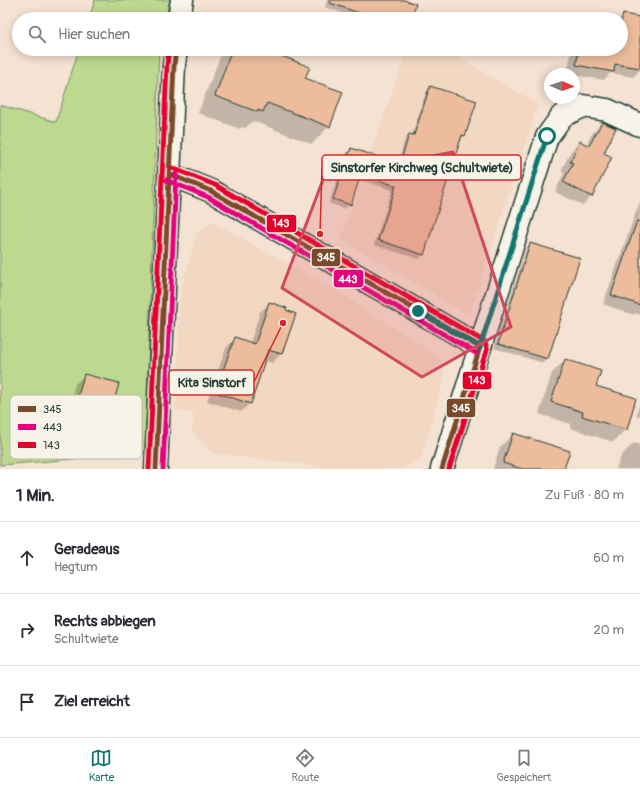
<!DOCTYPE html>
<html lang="de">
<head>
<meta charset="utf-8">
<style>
	:root { --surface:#fff; --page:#f2f2f3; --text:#2b2b33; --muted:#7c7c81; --line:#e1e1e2; --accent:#0f766e }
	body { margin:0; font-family:Pangolin,sans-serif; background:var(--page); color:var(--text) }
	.compass { position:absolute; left:544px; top:68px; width:36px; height:36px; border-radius:50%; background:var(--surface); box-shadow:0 2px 10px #0003; rotate:92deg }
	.stop { position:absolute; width:12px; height:12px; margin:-9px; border:3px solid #0f766e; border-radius:50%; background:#fff }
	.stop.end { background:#0f766e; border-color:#fff; box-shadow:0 1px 4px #0008 }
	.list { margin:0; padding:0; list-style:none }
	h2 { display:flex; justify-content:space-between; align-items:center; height:52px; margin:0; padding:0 16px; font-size:17px }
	h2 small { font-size:13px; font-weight:400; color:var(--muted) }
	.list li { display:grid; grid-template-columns:26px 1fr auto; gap:12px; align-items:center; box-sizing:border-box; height:72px; padding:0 16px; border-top:1px solid var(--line) }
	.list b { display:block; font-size:15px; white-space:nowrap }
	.list p { margin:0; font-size:13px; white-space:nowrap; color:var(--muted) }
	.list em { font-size:13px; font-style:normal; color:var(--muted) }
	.icon { flex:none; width:22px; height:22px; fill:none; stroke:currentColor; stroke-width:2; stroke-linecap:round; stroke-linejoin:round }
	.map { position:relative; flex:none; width:640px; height:469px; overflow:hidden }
	.search { position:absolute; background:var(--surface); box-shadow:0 2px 10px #0003; left:12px; right:12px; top:12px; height:44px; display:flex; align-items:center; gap:10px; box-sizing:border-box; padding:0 14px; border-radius:22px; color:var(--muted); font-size:15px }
	.sheet { height:268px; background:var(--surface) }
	nav { display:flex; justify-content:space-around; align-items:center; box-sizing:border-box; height:56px; border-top:1px solid var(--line); background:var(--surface); font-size:11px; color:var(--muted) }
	nav a { display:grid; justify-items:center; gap:2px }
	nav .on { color:var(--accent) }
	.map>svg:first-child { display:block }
	.built { fill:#f2d7c2 }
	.green { fill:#bdd88f; stroke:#6e8a62 }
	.shadow { fill:#0003 }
	.building { fill:#ecbc9d; stroke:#1f3d34 }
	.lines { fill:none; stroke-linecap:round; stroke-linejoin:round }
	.minor-casing { stroke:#1f3d34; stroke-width:25 }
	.tertiary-casing { stroke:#1f3d34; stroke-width:25 }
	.minor { stroke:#f7f3e8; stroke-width:22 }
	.tertiary { stroke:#f7f3e8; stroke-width:22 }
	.bus-1-casing { stroke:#f7f3e8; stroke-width:8 }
	.bus-2-casing { stroke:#f7f3e8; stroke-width:8 }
	.bus-3-casing { stroke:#f7f3e8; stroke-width:8 }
	.bus-1 { stroke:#7a4b2a; stroke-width:5 }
	.bus-2 { stroke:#e5007d; stroke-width:5 }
	.bus-3 { stroke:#e4002b; stroke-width:5 }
	.route { stroke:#0f766e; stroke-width:5 }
	.marked { fill:#d1495b; fill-opacity:0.2; stroke:#d1495b; stroke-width:3; stroke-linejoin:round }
	.key { fill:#f7f3e8; stroke:#b6bcb2; stroke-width:1 }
	.key-label { font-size:11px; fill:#1f3d34 }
	.leader { fill:none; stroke:#d62828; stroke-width:1.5 }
	.callout-dot { fill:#d62828; stroke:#f7f3e8; stroke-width:1.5 }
	.callout { fill:#f7f3e8; stroke:#d62828; stroke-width:1.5 }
	.callout-label { font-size:13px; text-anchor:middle; font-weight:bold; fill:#1f3d34 }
	.line-badge { stroke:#f7f3e8; stroke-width:1.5 }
	.badge-label { font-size:11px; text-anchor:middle; font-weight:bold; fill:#fff }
</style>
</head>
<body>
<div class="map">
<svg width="640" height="469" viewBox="0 0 640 469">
	<rect width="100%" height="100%" fill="#f4e2d2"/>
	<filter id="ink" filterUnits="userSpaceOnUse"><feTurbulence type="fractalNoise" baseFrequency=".025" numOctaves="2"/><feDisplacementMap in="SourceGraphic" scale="8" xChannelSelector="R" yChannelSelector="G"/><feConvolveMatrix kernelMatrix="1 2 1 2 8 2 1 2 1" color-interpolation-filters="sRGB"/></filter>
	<g filter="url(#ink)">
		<!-- built -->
		<path class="built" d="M407,49H443L538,104L469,315L341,239Z
			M212,222L332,288L433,353L442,362L445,373L421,459L400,469H327L303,464L212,453L192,431L194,414L176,410L180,294L197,233Z"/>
		<!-- green -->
		<path class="green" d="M95,0H170L165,19H89Z
			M79,49H159L145,453L0,465V105L56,122Z"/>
		<!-- shadow -->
		<path class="shadow" d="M327,0H401L410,19H359L325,7Z
			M623,15L640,18V70L633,77L610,73L604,80L574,75V74H567L571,52L575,49H621V19H619Z
			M227,49H261L304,78L329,126L312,144L253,121L245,128L241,127L240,129L198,113L220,57Z
			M430,87L464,136L460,140L423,255L419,259L374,245L392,190L358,179L350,204L345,209L329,203L346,153L351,149L397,165L405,139L410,135H412L426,92Z
			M602,123L603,154L592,196L583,205L555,192L564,173L561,171L571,151L580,142L586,145L593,132Z
			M640,201V315L636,313L634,315L603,304Z
			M530,244L579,259L547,359L543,363L494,348L526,248Z
			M270,303L281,354L272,363L264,360L250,403L241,412L207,401L226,348L235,339L250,343L260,312Z
			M565,360L595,386L626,429L613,442L570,428L571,424L539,414L552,373Z
			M85,375L107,425L98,434L64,425L75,384Z
			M640,403V416L636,415Z
			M513,434L563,469H493L500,447Z
			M634,443L640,445V469H616L621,456Z"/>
		<!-- building -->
		<path class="building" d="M330,0H404L416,4L411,19H376L330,3Z
			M623,14L640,17V68L615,64L614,72L576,65L579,49H621V22Z
			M232,49H264L310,67L305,78L343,92L330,127L267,103L263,112L258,110V112L215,96Z
			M430,86L477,101L465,136L462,135L424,255L378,240L396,186L361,174L351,205L333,199L351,148L400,164L409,134L414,135Z
			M602,122L616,128L604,153L612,157L592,197L563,182L573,163L570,162L580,141L589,146Z
			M637,221L640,222V305L611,295Z
			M530,243L580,258L548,359L498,344Z
			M269,302L287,308L286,310L296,314L282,354L268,350L251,404L215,392L235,337L255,344Z
			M565,359L601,371L596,386L636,398L627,430L582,416L583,412L551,402Z
			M84,374L119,383L108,426L73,416Z
			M513,433L570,451L564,469H522L503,463Z"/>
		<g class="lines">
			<defs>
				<path id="minor" d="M480,347L547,137L562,116L583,106L607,110L640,125"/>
				<path id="tertiary" d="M179,19L182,0
					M169,174L211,191L480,347L442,469
					M156,469L174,65L176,49"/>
			</defs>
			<!-- minor casing -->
			<use href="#minor" class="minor-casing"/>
			<!-- tertiary casing -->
			<use href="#tertiary" class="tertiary-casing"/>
			<!-- minor -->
			<use href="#minor" class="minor"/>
			<!-- tertiary -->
			<use href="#tertiary" class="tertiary"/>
			<defs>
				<path id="bus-1" d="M169,174L211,191L480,347
					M156,469L174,65L176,49
					M442,469L480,347"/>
				<path id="bus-2" d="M166,180L208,197L476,353
					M163,469L176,174
					M449,469L487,349"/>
				<path id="bus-3" d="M172,168L215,185L485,342L487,349L449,469
					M149,469L167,65L169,49"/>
			</defs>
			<!-- bus-1 casing -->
			<use href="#bus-1" class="bus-1-casing"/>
			<!-- bus-2 casing -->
			<use href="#bus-2" class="bus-2-casing"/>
			<!-- bus-3 casing -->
			<use href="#bus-3" class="bus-3-casing"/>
			<!-- bus-1 -->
			<use href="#bus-1" class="bus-1"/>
			<!-- bus-2 -->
			<use href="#bus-2" class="bus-2"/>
			<!-- bus-3 -->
			<use href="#bus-3" class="bus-3"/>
		</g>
	</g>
	<g class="lines" filter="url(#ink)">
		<!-- route -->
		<path class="route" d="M418,311L480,347L547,136"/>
	</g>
	<!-- marked area -->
	<path class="marked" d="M453,152L511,327L422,377L282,288L324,177Z"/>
	<!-- legend -->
	<rect x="10" y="395" width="132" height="64" rx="6" class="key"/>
	<rect x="18" y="406" width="18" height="6" fill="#7a4b2a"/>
	<rect x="18" y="424" width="18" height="6" fill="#e5007d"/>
	<rect x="18" y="442" width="18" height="6" fill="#e4002b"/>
	<g class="key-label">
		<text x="43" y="413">345</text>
		<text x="43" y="431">443</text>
		<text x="43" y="449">143</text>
	</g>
	<!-- callouts -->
	<path class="leader" d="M320 234L322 167M283 323L254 382"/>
	<g class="callout-dot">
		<circle cx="320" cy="234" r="4"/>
		<circle cx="283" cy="323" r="4"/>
	</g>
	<g class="callout">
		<rect x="322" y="155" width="199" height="25" rx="4"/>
		<rect x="169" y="370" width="85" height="25" rx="4"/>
	</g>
	<g class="callout-label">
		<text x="422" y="172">Sinstorfer Kirchweg (Schultwiete)</text>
		<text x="212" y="387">Kita Sinstorf</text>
	</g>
	<g class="line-badge">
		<rect x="266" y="214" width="31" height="19" rx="4" fill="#e4002b"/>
		<rect x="311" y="248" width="30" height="19" rx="4" fill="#7a4b2a"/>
		<rect x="333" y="269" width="31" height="19" rx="4" fill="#e5007d"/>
		<rect x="462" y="371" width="30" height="19" rx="4" fill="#e4002b"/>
		<rect x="446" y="398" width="30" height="20" rx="4" fill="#7a4b2a"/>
	</g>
	<g class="badge-label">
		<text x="281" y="227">143</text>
		<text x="326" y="261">345</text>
		<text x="348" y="283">443</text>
		<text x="477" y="384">143</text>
		<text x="461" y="412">345</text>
	</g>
</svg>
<svg class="compass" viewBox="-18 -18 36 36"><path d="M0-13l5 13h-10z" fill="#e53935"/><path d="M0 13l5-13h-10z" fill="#7c7c81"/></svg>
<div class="stop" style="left:547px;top:136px"></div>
<div class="stop end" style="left:418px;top:311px"></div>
<div class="search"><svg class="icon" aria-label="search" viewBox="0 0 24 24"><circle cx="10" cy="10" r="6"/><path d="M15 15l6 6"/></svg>Hier suchen</div>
</div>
<section class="sheet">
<h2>1 Min.<small>Zu Fuß · 80 m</small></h2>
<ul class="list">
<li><svg class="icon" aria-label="ahead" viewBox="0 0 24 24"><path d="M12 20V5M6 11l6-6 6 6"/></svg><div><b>Geradeaus</b><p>Hegtum</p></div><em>60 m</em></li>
<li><svg class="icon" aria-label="right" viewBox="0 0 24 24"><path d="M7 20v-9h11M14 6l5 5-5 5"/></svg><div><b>Rechts abbiegen</b><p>Schultwiete</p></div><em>20 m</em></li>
<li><svg class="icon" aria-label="arrive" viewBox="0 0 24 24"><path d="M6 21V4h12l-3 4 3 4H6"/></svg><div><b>Ziel erreicht</b></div></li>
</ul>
</section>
<nav>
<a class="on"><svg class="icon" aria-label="map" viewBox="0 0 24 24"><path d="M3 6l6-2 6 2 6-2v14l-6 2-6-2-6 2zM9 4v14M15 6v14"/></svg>Karte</a>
<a><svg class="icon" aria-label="directions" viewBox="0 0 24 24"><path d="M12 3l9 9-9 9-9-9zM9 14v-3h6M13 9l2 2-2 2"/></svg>Route</a>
<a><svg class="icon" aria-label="saved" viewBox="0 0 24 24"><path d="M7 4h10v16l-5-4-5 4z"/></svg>Gespeichert</a>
</nav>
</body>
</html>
